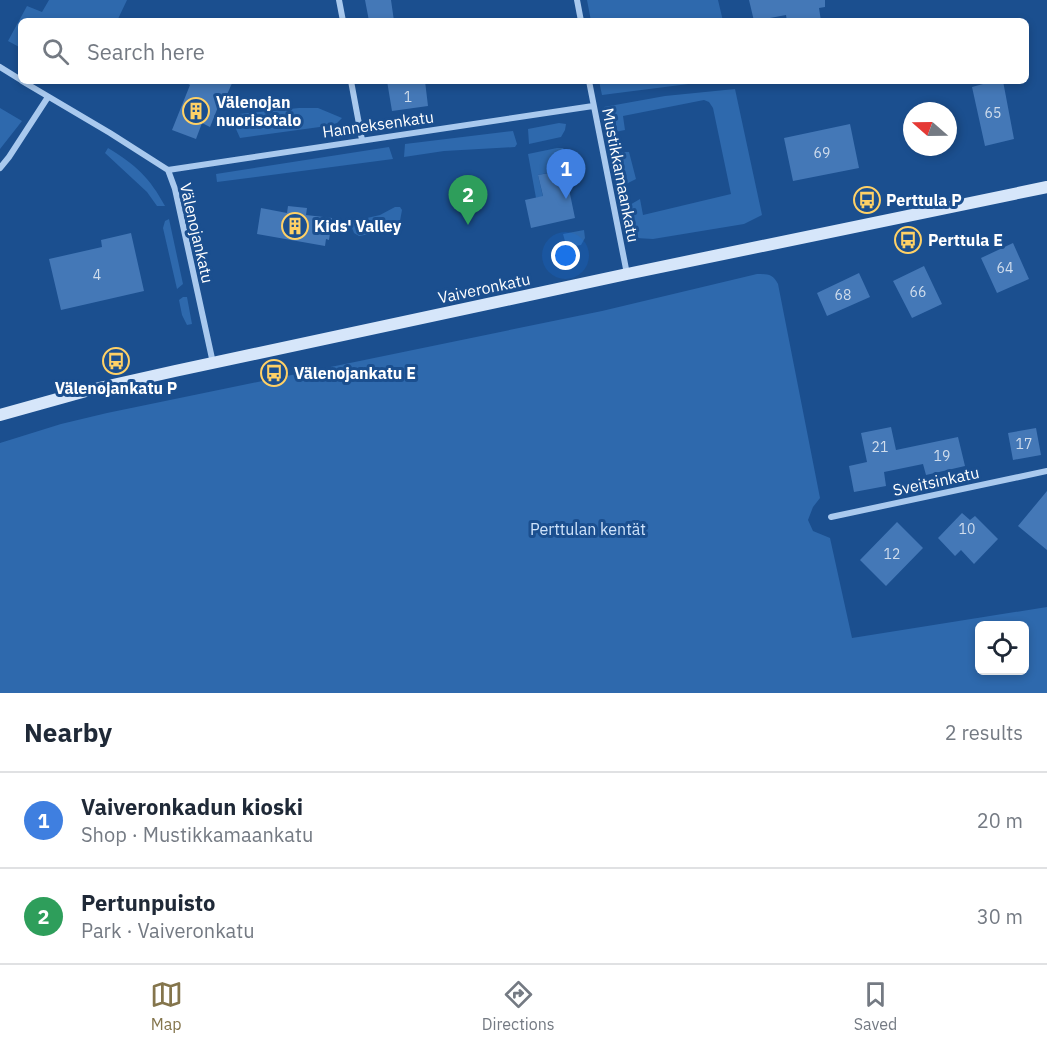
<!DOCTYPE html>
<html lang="en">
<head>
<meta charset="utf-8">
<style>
	:root { --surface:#fff; --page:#f6f6f7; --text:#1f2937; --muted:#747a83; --line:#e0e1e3; --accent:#84754c }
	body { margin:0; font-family:"IBM Plex Sans",sans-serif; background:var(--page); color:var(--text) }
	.controls { position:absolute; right:18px; bottom:18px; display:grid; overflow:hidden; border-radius:9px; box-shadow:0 3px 9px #0003 }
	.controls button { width:54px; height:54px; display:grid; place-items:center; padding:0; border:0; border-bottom:2px solid var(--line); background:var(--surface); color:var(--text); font:30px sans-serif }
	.compass { position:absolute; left:903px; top:102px; width:54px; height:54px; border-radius:50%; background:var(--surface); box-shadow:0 3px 9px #0003; rotate:290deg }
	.you { position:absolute; left:566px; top:256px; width:21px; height:21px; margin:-15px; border:4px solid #fff; border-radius:50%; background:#1a73e8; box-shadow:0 0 0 9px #1a73e833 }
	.badge { display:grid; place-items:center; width:39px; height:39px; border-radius:50%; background:var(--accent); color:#fff; font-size:20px; font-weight:700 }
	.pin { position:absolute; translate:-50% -50px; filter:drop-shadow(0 2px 3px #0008) }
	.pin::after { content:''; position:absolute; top:32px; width:21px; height:18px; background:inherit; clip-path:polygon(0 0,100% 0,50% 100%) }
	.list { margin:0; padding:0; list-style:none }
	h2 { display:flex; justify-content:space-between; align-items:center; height:78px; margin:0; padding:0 24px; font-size:26px }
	h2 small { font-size:20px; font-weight:400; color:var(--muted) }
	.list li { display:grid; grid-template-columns:39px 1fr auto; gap:18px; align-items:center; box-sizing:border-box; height:96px; padding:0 24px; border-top:2px solid var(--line) }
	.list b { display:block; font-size:22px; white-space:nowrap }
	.list p { margin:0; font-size:20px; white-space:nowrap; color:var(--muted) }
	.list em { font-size:20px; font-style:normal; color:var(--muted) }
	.icon { flex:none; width:33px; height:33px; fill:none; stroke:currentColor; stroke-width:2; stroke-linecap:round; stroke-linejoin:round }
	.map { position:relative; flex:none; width:1047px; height:693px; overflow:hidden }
	.search { position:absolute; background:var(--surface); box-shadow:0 3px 9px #0003; left:18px; right:18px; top:18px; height:66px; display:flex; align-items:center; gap:15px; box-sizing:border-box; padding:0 21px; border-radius:9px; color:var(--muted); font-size:22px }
	.sheet { height:270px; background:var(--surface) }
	nav { display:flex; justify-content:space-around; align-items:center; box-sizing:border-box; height:84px; border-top:2px solid var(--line); background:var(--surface); font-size:16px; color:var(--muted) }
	nav a { display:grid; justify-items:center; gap:3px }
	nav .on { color:var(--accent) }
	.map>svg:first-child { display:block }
	.green { fill:#2e69ad; fill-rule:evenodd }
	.building { fill:#4478b7 }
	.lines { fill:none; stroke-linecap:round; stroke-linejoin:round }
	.street { stroke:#a9c9ee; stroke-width:6 }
	.secondary { stroke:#d6e6fa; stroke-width:12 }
	.labels { text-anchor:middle; stroke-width:6; stroke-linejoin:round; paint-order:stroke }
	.number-label { font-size:14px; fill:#d0dded }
	.poi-label { font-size:16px; font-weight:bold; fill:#fff; stroke:#1b4f8f; text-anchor:start }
	.street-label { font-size:16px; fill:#fff; stroke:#1b4f8f }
	.park-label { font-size:16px; fill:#cfe3fa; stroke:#1b4f8f }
</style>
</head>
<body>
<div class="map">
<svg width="1047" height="693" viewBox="0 0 1047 693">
	<rect width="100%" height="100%" fill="#1b4f8f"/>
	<!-- green -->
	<path class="green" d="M49,0H127L117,21H21V48L8,41L27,6L42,12Z
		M587,0H718L723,21H591Z
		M599,81H712L602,95Z
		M735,89L762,215L744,224L653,239L636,238L628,206L640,199L643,215L731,194L713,108L709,102L704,100L623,116L625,130L610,133L604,107L665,96Z
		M0,108L22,121L0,149Z
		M299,108H318L342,118L337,123L327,126L240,138L232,120L239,114Z
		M559,123L566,124L565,130L561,137L529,144L528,129Z
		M513,131L517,144L515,147L444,151L404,157L405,144Z
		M389,147L393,159L217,182L216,174Z
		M108,148C135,164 150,178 165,206H157L147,192L105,153Z
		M557,148H563L569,156L571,168L538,175L543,197L536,198L528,154Z
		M620,152H629L636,179L624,185L617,155Z
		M395,207H400L402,210L400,221C388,229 374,234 359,236L354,233L351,225L354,221L380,215Z
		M169,219L183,284L177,289L163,228L165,221Z
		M584,230L585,238L581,245L569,247L566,245L563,234Z
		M757,274C768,274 773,274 778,284L820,498L813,507L808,520L813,531L830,538L852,638L1047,607V693H0V443L61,424L107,413L602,311ZM980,626H1024V670H980Z
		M183,297H187L192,324L187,325L182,315L179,300Z"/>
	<!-- building -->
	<path class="building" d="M365,0H391L394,21H369Z
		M749,0H825V7L819,8L821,21H787L786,15L754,21Z
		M183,81H233L225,99L222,97L210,127L202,123L196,139L172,130L190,85Z
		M387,81H425L428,106L392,111Z
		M994,81H1003L1014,139L985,146L972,87Z
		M850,124L859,168L793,181L784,138Z
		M565,170L575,218L531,228L525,200L543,196L538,175Z
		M288,206L307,208L306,215L332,218L329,240L326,239L325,246L257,234L261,208L287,213Z
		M131,233L144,291L61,310L49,259L102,247L101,240Z
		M1013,243L1029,279L997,293L981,258Z
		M924,266L942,304L912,318L893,281Z
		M859,273L870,297L827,316L817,293Z
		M891,427L896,450L958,437L965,466L926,475L923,464L884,472L886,486L854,492L849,466L867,462L861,433Z
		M1036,428L1041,455L1013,460L1008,433Z
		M1047,491V550L1018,526Z
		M962,513L970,520L975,516L998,539L974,564L961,550L955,556L938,538Z
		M897,522L923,548L886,586L860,560Z"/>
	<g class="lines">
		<!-- street -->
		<path class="street" d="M339,0L343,21
			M577,0L581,21
			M0,67L21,80
			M22,81L110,133L168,170L175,189L213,363
			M351,81L362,140
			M589,81L627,274
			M0,168L9,157L48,97
			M168,170L593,106
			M831,517L1047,471"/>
		<!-- secondary -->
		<path class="secondary" d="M0,415L86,391L175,371L627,274L1047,187"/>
	</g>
	<!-- icons -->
	<defs>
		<symbol id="building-ring" viewBox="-11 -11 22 22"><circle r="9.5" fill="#1b4f8f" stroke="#ffd166" stroke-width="1.5"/><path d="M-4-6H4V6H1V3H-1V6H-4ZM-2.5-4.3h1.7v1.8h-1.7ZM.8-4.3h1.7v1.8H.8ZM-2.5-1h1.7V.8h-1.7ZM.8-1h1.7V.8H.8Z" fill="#ffd166"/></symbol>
		<symbol id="bus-ring" viewBox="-11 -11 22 22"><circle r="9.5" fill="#1b4f8f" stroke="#ffd166" stroke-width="1.5"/><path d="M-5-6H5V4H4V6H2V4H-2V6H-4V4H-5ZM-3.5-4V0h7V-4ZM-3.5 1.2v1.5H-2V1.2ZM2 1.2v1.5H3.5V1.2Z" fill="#ffd166"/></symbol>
	</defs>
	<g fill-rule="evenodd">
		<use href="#building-ring" x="181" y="96" width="30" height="30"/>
		<use href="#bus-ring" x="852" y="185" width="30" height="30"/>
		<use href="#building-ring" x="280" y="211" width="30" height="30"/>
		<use href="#bus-ring" x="893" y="225" width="30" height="30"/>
		<use href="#bus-ring" x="101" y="346" width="30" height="30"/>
		<use href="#bus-ring" x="259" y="358" width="30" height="30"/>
	</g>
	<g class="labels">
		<!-- number labels -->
		<g class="number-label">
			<text x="408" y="102">1</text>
			<text x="993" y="118">65</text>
			<text x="822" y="158">69</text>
			<text x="1005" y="273">64</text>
			<text x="97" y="280">4</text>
			<text x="918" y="297">66</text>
			<text x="843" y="300">68</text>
			<text x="1024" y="449">17</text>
			<text x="880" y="452">21</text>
			<text x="942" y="461">19</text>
			<text x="967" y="534">10</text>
			<text x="892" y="559">12</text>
		</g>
		<!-- poi labels -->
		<g class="poi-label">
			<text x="216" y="108">Välenojan<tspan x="216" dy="18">nuorisotalo</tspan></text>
			<text x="886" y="206">Perttula P</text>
			<text x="314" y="232">Kids' Valley</text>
			<text x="928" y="246">Perttula E</text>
			<text x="294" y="379">Välenojankatu E</text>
			<text x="116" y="394" text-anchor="middle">Välenojankatu P</text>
		</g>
		<!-- street labels -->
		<g class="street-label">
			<text transform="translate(378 124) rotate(-8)" y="6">Hanneksenkatu</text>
			<text transform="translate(621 175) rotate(79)" y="6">Mustikkamaankatu</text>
			<text transform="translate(197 233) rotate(77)" y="6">Välenojankatu</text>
			<text transform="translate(484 288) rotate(-12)" y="6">Vaiveronkatu</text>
			<text transform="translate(936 481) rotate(-12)" y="6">Sveitsinkatu</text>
		</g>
		<!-- park labels -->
		<g class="park-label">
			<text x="588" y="535">Perttulan kentät</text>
		</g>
	</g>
</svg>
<div class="controls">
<button><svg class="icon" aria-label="locate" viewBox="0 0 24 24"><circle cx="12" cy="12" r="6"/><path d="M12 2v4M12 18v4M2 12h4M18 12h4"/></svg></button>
</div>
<svg class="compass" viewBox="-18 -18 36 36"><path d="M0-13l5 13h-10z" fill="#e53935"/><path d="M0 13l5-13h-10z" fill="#747a83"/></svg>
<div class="you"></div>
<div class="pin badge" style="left:566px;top:199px;background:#3f7fe0">1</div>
<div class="pin badge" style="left:468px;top:225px;background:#2e9e5b">2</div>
<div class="search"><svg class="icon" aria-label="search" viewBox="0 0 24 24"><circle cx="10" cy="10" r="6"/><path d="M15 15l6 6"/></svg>Search here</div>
</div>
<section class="sheet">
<h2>Nearby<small>2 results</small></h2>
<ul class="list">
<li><span class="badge" style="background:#3f7fe0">1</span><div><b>Vaiveronkadun kioski</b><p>Shop · Mustikkamaankatu</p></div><em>20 m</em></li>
<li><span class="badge" style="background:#2e9e5b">2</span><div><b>Pertunpuisto</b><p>Park · Vaiveronkatu</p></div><em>30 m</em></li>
</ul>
</section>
<nav>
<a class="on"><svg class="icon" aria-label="map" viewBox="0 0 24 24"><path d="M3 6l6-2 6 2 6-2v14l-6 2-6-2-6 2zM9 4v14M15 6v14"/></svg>Map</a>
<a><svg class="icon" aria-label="directions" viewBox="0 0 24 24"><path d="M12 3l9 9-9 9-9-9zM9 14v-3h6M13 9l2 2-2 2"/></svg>Directions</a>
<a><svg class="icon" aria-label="saved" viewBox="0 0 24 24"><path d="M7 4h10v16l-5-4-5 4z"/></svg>Saved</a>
</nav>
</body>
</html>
